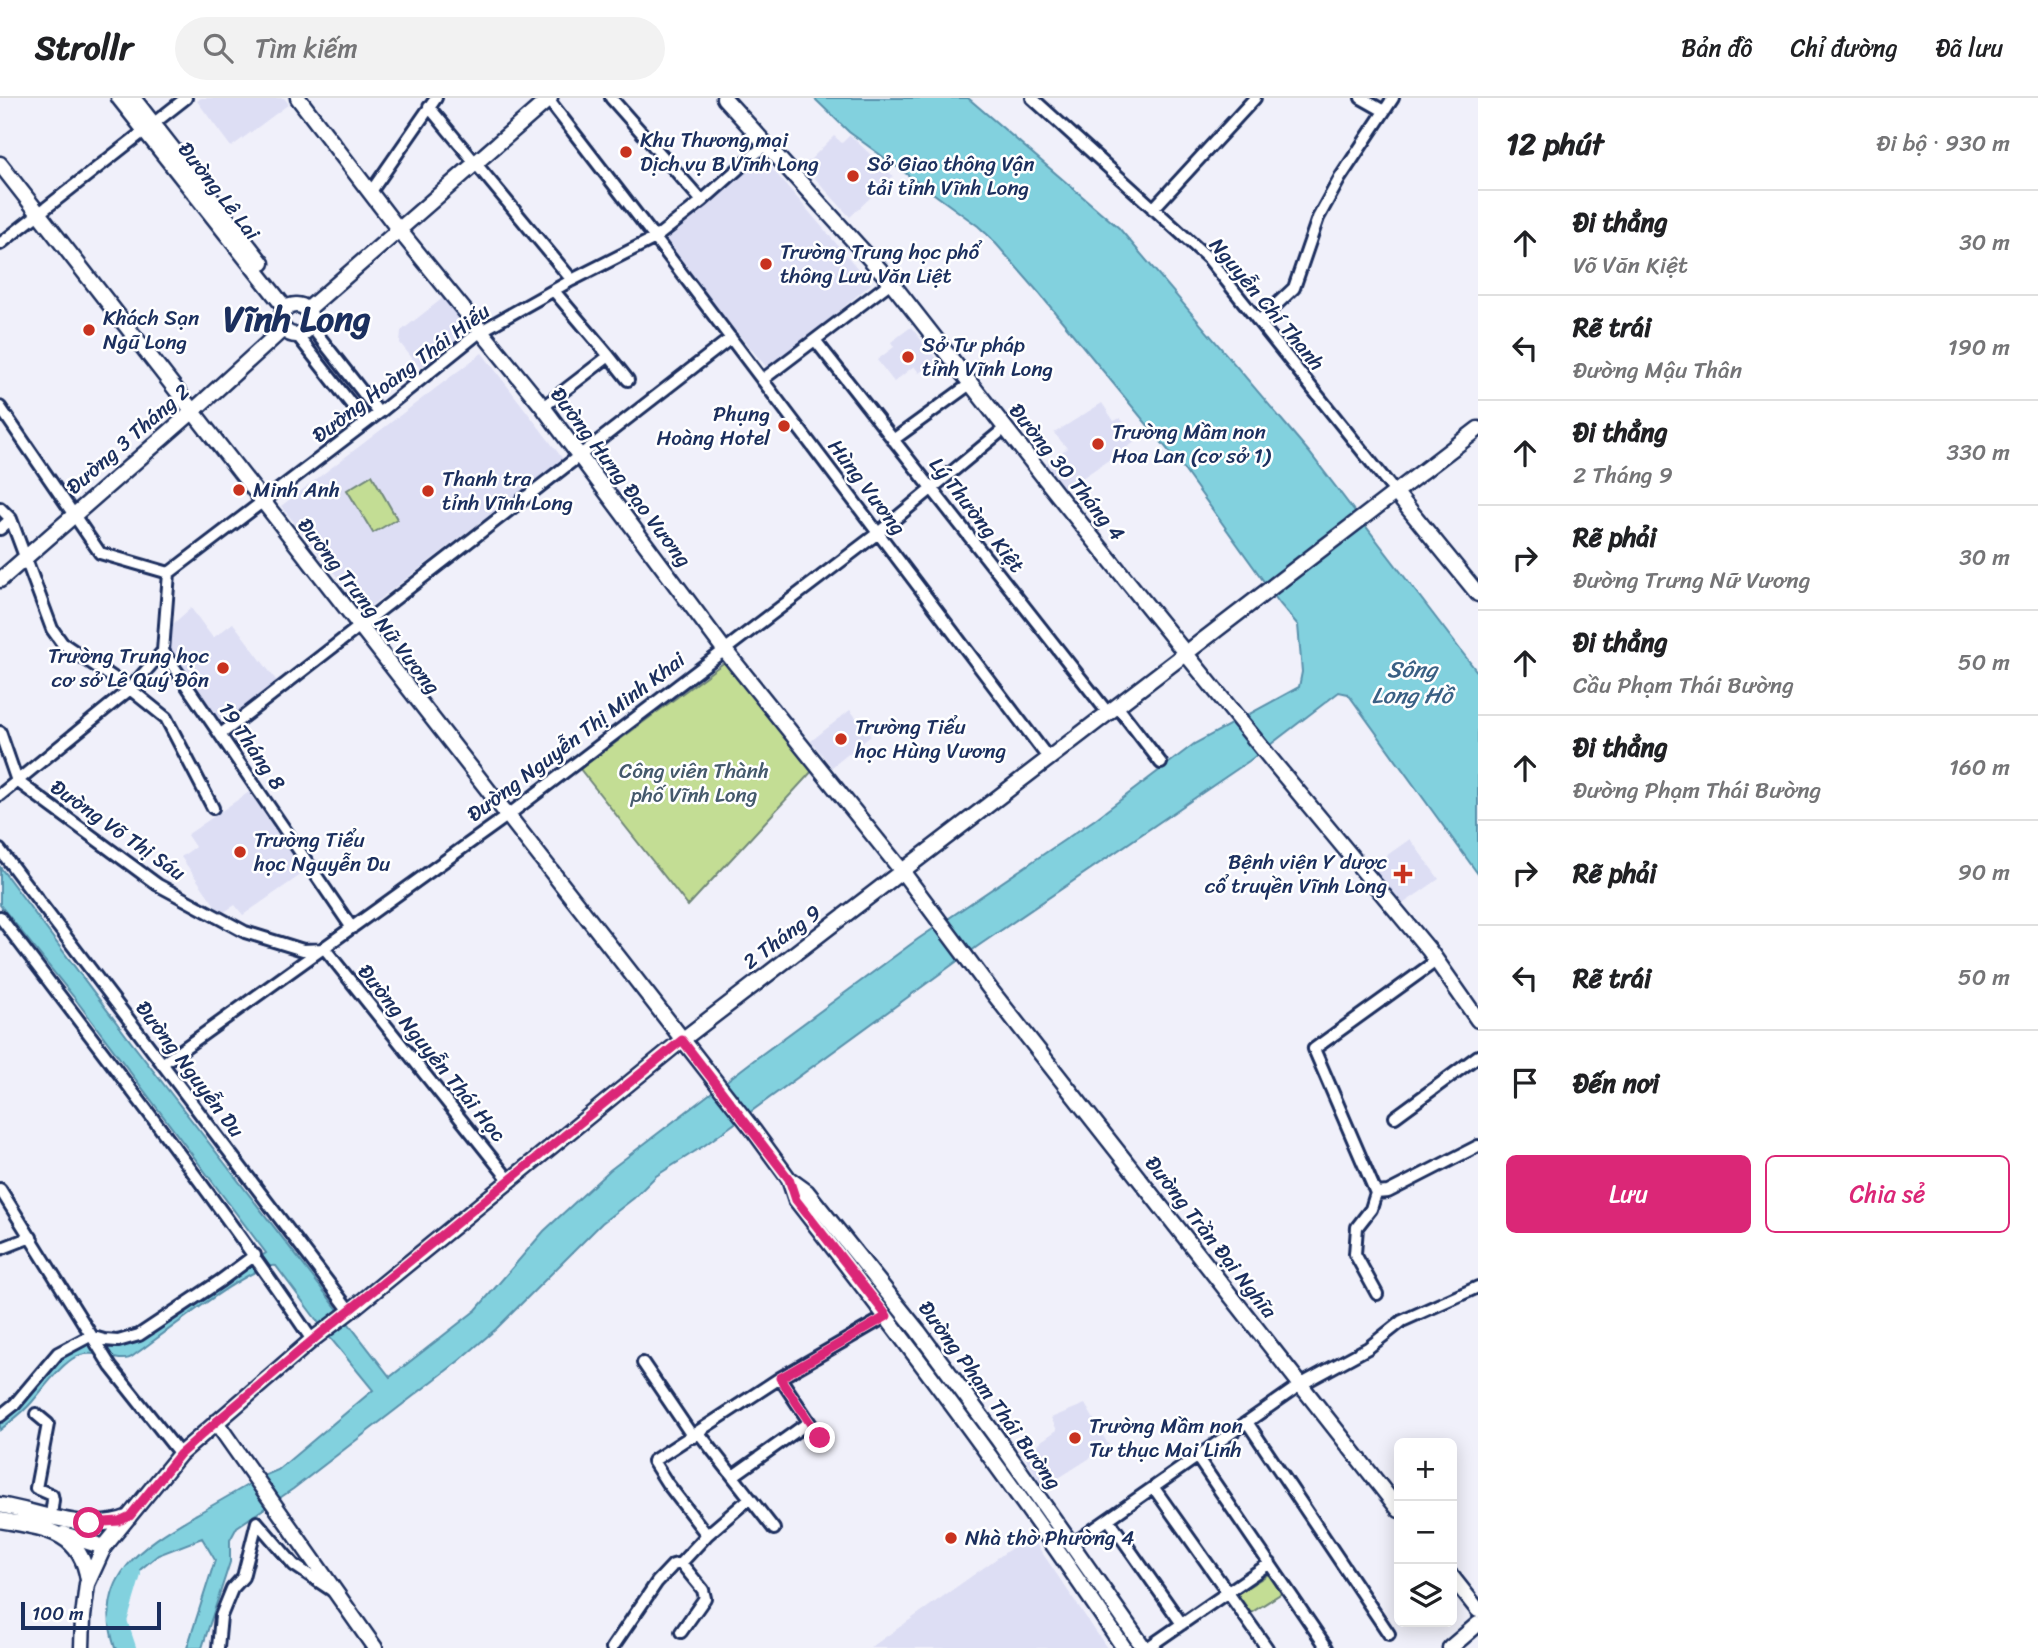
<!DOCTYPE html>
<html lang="vi">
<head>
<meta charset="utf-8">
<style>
	:root { --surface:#fff; --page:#f2f2f2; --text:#202124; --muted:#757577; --line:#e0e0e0; --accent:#db2777 }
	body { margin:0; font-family:Sriracha,sans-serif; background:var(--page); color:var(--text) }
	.controls { position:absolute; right:21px; bottom:21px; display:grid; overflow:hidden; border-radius:10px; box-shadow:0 4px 18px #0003 }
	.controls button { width:63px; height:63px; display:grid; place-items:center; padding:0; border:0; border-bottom:2px solid var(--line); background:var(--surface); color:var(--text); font:35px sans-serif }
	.scale { position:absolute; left:21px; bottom:18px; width:140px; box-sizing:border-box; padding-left:7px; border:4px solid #1b2f5e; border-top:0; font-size:19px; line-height:24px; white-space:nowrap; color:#1b2f5e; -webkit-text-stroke:5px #fff; paint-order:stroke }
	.stop { position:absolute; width:21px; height:21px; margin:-16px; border:5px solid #db2777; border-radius:50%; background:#fff }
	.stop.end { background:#db2777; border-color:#fff; box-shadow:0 2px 7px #0008 }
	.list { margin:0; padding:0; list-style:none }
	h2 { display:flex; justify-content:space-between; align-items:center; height:91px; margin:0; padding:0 28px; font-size:30px }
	h2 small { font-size:23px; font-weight:400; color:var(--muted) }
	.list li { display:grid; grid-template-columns:46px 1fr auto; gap:21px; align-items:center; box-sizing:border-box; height:105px; padding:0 28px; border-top:2px solid var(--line) }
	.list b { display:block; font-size:26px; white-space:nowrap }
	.list p { margin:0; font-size:23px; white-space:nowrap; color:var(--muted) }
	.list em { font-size:23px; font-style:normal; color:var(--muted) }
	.actions { display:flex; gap:14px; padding:21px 28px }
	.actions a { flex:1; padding:16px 0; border:2px solid var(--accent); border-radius:10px; text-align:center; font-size:24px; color:var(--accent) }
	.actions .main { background:var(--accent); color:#fff }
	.icon { flex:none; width:38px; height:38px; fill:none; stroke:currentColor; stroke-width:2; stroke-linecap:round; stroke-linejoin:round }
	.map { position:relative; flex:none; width:1478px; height:1550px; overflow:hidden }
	header { display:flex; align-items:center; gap:42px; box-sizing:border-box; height:98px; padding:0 35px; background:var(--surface); border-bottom:2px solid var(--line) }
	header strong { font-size:33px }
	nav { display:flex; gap:38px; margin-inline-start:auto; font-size:24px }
	.search { width:490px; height:63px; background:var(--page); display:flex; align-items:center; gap:18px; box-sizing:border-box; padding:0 24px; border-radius:38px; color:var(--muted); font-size:26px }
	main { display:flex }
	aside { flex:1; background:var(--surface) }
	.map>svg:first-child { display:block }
	.built { fill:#dddef4 }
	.green { fill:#c3dd94; stroke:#6f8679; stroke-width:2 }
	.water { fill:#82d1de; stroke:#5990ab; stroke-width:2 }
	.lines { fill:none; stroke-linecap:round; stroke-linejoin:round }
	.river { stroke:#82d1de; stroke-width:18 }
	.street-casing { stroke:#1b2f5e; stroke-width:16 }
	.secondary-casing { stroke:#1b2f5e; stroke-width:19 }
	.street { stroke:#fff; stroke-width:10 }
	.secondary { stroke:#fff; stroke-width:14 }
	.route { stroke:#db2777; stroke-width:9 }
	.poi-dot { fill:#c8321e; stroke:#fff; stroke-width:2.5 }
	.labels { text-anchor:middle; stroke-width:5; stroke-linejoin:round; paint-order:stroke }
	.poi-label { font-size:21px; fill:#1b2f5e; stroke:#fff; text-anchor:start }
	.street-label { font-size:21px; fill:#1b2f5e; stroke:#fff }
	.park-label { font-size:21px; fill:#455a6c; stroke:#fff }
	.water-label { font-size:23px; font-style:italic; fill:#3a6084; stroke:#fff }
	.town-label { font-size:35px; font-weight:bold; fill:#1b2f5e; stroke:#fff }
</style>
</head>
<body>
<header>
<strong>Strollr</strong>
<div class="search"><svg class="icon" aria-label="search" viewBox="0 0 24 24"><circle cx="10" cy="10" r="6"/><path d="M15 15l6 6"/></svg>Tìm kiếm</div>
<nav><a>Bản đồ</a><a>Chỉ đường</a><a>Đã lưu</a></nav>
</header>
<main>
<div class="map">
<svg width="1478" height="1550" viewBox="0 0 1478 1550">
	<rect width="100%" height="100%" fill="#f0f0fa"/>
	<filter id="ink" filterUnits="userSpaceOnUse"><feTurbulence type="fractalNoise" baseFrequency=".0143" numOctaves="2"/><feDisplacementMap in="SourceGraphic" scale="14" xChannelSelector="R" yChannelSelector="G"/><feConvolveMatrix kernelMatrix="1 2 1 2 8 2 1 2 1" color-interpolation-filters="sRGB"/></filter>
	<g filter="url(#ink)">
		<!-- built -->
		<path class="built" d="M201,0H284L289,6L231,49L197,3Z
			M850,37L893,78L850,119L804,68L834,38L842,45Z
			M763,60L871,186L769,272L661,145Z
			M443,200L469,232L420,270L400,245L401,233Z
			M911,229L937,262L919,275L914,268L894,284L877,262L894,249L891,244Z
			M482,255L563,361L364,513L281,408Z
			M1102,305L1114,323L1120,320L1138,342L1063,393L1042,369L1067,350L1054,335Z
			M191,510L213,540L233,525L279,586L222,628L168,554L170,535L173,526Z
			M850,612L871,638L832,669L811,643Z
			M249,694L305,774L243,817L235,807L221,816L181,759L195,749L187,737Z
			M1410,741L1439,781L1397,810L1366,772Z
			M1085,1306L1109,1348L1043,1390L1023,1356L1057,1332L1051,1320Z
			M1030,1437L1107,1550H870Z"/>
		<!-- green -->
		<path class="green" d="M372,377L397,421L373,435L347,392Z
			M726,563L814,671L688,808L580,671Z
			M1272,1474L1285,1493L1249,1516L1237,1496Z"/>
		<!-- water -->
		<path class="water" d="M814,0H968L1119,130L1309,354L1478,575V776L1348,596L1339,594L1249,663L978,848L705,1047L656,1078L634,1100L602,1125L496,1231L460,1262L293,1391L237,1429L230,1442V1464L202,1550H187L215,1462L202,1440L158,1457L141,1471L122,1506V1526L128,1550H115C92,1479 142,1448 195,1417C217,1405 239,1392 261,1379L278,1372L373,1292L327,1236L276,1168C253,1164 156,1242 133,1258C119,1269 95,1246 72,1261C56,1272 45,1289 32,1304C23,1315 11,1323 0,1332V1322L60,1258L86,1245L117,1250L138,1241L266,1155L73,898L0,807V769L131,944L390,1279L476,1212L544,1133L610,1072L754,962L918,841L1094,722L1194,646L1299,589L1302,574L1298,527L1280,506L1182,369L1039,195L991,140L978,128L849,34Z"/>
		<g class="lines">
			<!-- river -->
			<path class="river" d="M127,1550L118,1523L132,1476"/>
			<defs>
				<path id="street" d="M547,0L655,140L1049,661
					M611,0L702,103
					M1032,0L1208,160L1395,394
					M1361,0L1384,13
					M429,9L572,182
					M370,95L436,0
					M1153,111L1255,0
					M0,146L186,0
					M1259,223L1294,190L1318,120L1340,80L1393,0
					M310,227L379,315
					M297,237L366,325
					M815,242L1108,615
					M609,258L628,282
					M762,282L891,184
					M0,309L100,455L169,475
					M543,309L609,258L554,193
					M893,342L970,286
					M0,410L11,421L52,531L62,545L130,591L166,620L213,710
					M0,431L11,421
					M169,475L379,315L481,233L572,182L655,140L702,103L766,46
					M169,475L163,553L352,830
					M1117,608L1161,665
					M0,634L17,683L158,787L245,834L303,852L325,851L510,1083
					M221,636L731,240
					M0,697L130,591L163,553
					M0,752L350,1213
					M0,819C106,959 214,1097 312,1242
					M162,966L507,718L878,435L1005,330
					M1395,1019L1478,958
					M0,1091L111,1269L180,1356
					M1376,1095L1388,1094L1478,1048
					M0,1151L31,1139
					M1377,1196L1355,1156L1357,1129L1371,1111L1376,1095L1314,951L1436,863
					M643,1265L693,1339
					M780,1280L820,1340
					M36,1316L48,1326L36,1390L52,1397L53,1402L51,1418
					M0,1318L15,1306L58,1255L90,1238L104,1242L118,1243L139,1237L220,1183L255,1157
					M1247,1324L1389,1536
					M699,1335L774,1431
					M1197,1359L1327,1550
					M733,1378L809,1324
					M1154,1390L1267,1550
					M1109,1422L1182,1526
					M707,1437L750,1400
					M1071,1447L1300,1287L1368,1250L1402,1223L1478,1189
					M681,1534L705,1500L703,1492L681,1465
					M218,1550L221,1518L232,1491L243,1479L257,1424L294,1467L333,1493
					M612,1550L657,1484L673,1467L681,1465L707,1437L667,1385L653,1363L780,1280L887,1218
					M1147,1550L1270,1465"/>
				<path id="secondary" d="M119,0L286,211
					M133,0L262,165
					M298,0L399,132L543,309L723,550L902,773L990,891L1399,1412
					M724,0L891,184L1057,396L1274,665L1429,852L1478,922
					M0,66L754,1033L789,1081L796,1102C910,1248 1021,1396 1124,1550
					M281 222a15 15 0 1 1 30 0a15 15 0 1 1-30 0Z
					M307,212L550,0
					M1395,394L1478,496
					M0,482L191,315L283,231
					M789,1081L807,1094L918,1233L997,1340L1144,1550
					M216,1324L375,1550
					M0,1407C41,1414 89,1436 129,1419
					M0,1422C42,1430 81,1432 88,1482
					M63,1436L104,1449
					M1452,1479L1478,1512
					M82,1550L83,1519L87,1486L104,1449L180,1356L312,1242L350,1213L682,942L1478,331
					M1450,1550L1478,1526"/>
			</defs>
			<!-- street casing -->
			<use href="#street" class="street-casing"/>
			<!-- secondary casing -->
			<use href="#secondary" class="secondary-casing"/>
			<!-- street -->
			<use href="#street" class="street"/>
			<!-- secondary -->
			<use href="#secondary" class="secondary"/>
		</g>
	</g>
	<g class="lines" filter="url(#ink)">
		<!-- route -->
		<path class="route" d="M89,1425L119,1423L130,1418L180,1356L216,1324L320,1236L682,942L789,1081L796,1102L887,1218L780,1280L820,1340"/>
	</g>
	<!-- markers -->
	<g class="poi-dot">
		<circle cx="626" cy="54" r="7"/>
		<circle cx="853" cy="78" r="7"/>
		<circle cx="766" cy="166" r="7"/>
		<circle cx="89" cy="232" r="7"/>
		<circle cx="908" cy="259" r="7"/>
		<circle cx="784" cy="328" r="7"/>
		<circle cx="1098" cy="346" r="7"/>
		<circle cx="239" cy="392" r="7"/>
		<circle cx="428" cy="393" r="7"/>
		<circle cx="223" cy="570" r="7"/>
		<circle cx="841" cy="641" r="7"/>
		<circle cx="240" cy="754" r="7"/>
		<path d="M1399.5 765.5h7v7h7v7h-7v7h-7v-7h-7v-7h7z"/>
		<circle cx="1075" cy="1340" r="7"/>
		<circle cx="951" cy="1440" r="7"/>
	</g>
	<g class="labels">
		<!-- poi labels -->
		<g class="poi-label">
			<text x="640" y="49">Khu Thương mại<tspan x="640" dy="24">Dịch vụ B Vĩnh Long</tspan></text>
			<text x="867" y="73">Sở Giao thông Vận<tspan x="867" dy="24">tải tỉnh Vĩnh Long</tspan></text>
			<text x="780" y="161">Trường Trung học phổ<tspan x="780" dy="24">thông Lưu Văn Liệt</tspan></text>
			<text x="103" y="227">Khách Sạn<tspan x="103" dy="24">Ngũ Long</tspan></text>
			<text x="922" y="254">Sở Tư pháp<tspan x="922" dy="24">tỉnh Vĩnh Long</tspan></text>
			<text x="770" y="323" text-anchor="end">Phụng<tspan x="770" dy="24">Hoàng Hotel</tspan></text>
			<text x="1112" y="341">Trường Mầm non<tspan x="1112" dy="24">Hoa Lan (cơ sở 1)</tspan></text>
			<text x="442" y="388">Thanh tra<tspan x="442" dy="24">tỉnh Vĩnh Long</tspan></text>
			<text x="253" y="399">Minh Anh</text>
			<text x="209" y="565" text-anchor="end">Trường Trung học<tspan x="209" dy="24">cơ sở Lê Quý Đôn</tspan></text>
			<text x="855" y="636">Trường Tiểu<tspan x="855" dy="24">học Hùng Vương</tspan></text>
			<text x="254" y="749">Trường Tiểu<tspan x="254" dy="24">học Nguyễn Du</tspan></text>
			<text x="1387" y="771" text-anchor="end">Bệnh viện Y dược<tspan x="1387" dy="24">cổ truyền Vĩnh Long</tspan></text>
			<text x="1089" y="1335">Trường Mầm non<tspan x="1089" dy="24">Tư thục Mai Linh</tspan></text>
			<text x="965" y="1447">Nhà thờ Phường 4</text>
		</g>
		<!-- street labels -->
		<g class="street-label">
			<text transform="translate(219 93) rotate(52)" y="7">Đường Lê Lai</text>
			<text transform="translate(1267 206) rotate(50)" y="7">Nguyễn Chí Thanh</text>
			<text transform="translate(401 275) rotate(-37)" y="7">Đường Hoàng Thái Hiếu</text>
			<text transform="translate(128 341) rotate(-41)" y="7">Đường 3 Tháng 2</text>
			<text transform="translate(1067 374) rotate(51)" y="7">Đường 30 Tháng 4</text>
			<text transform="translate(621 379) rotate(53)" y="7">Đường Hưng Đạo Vương</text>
			<text transform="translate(867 389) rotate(53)" y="7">Hùng Vương</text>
			<text transform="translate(977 417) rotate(52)" y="7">Lý Thường Kiệt</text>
			<text transform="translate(369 508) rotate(52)" y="7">Đường Trưng Nữ Vương</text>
			<text transform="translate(576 639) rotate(-37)" y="7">Đường Nguyễn Thị Minh Khai</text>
			<text transform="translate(252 648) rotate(56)" y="7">19 Tháng 8</text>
			<text transform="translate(118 732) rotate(35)" y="7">Đường Võ Thị Sáu</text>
			<text transform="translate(782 839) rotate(-37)" y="7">2 Tháng 9</text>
			<text transform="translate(432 955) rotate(51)" y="7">Đường Nguyễn Thái Học</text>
			<text transform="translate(190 971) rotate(53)" y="7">Đường Nguyễn Du</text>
			<text transform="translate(1211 1139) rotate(52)" y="7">Đường Trần Đại Nghĩa</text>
			<text transform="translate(990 1297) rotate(54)" y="7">Đường Phạm Thái Bường</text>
		</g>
		<!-- park labels -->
		<g class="park-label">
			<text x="694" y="680">Công viên Thành<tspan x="694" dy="24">phố Vĩnh Long</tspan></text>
		</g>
		<!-- water labels -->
		<g class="water-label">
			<text x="1412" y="579">Sông<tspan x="1412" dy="26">Long Hồ</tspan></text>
		</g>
		<!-- town labels -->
		<g class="town-label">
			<text x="297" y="233">Vĩnh Long</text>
		</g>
	</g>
</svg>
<div class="controls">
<button>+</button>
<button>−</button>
<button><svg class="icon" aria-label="layers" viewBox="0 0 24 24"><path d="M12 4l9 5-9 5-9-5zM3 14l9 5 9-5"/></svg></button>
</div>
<div class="scale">100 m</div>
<div class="stop" style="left:89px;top:1425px"></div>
<div class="stop end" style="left:820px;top:1340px"></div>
</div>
<aside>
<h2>12 phút<small>Đi bộ · 930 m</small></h2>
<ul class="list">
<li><svg class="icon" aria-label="ahead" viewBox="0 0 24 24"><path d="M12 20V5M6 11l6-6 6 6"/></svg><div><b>Đi thẳng</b><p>Võ Văn Kiệt</p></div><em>30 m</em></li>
<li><svg class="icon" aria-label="left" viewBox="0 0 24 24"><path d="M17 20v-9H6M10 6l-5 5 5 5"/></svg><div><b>Rẽ trái</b><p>Đường Mậu Thân</p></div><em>190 m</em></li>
<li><svg class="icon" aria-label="ahead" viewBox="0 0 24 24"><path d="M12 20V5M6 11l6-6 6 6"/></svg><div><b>Đi thẳng</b><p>2 Tháng 9</p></div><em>330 m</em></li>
<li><svg class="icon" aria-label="right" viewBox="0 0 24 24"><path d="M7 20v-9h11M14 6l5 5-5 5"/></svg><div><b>Rẽ phải</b><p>Đường Trưng Nữ Vương</p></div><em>30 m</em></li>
<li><svg class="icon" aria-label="ahead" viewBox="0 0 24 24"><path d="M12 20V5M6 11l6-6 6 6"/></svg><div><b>Đi thẳng</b><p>Cầu Phạm Thái Bường</p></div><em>50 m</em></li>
<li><svg class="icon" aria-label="ahead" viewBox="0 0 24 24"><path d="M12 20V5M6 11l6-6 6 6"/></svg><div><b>Đi thẳng</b><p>Đường Phạm Thái Bường</p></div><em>160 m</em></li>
<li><svg class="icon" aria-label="right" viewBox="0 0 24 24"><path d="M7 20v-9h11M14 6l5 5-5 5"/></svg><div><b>Rẽ phải</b></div><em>90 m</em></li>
<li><svg class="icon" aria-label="left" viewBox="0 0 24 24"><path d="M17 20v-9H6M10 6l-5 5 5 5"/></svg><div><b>Rẽ trái</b></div><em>50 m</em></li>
<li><svg class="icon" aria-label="arrive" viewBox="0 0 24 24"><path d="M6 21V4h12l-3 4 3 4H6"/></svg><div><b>Đến nơi</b></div></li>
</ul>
<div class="actions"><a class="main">Lưu</a><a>Chia sẻ</a></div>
</aside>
</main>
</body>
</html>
